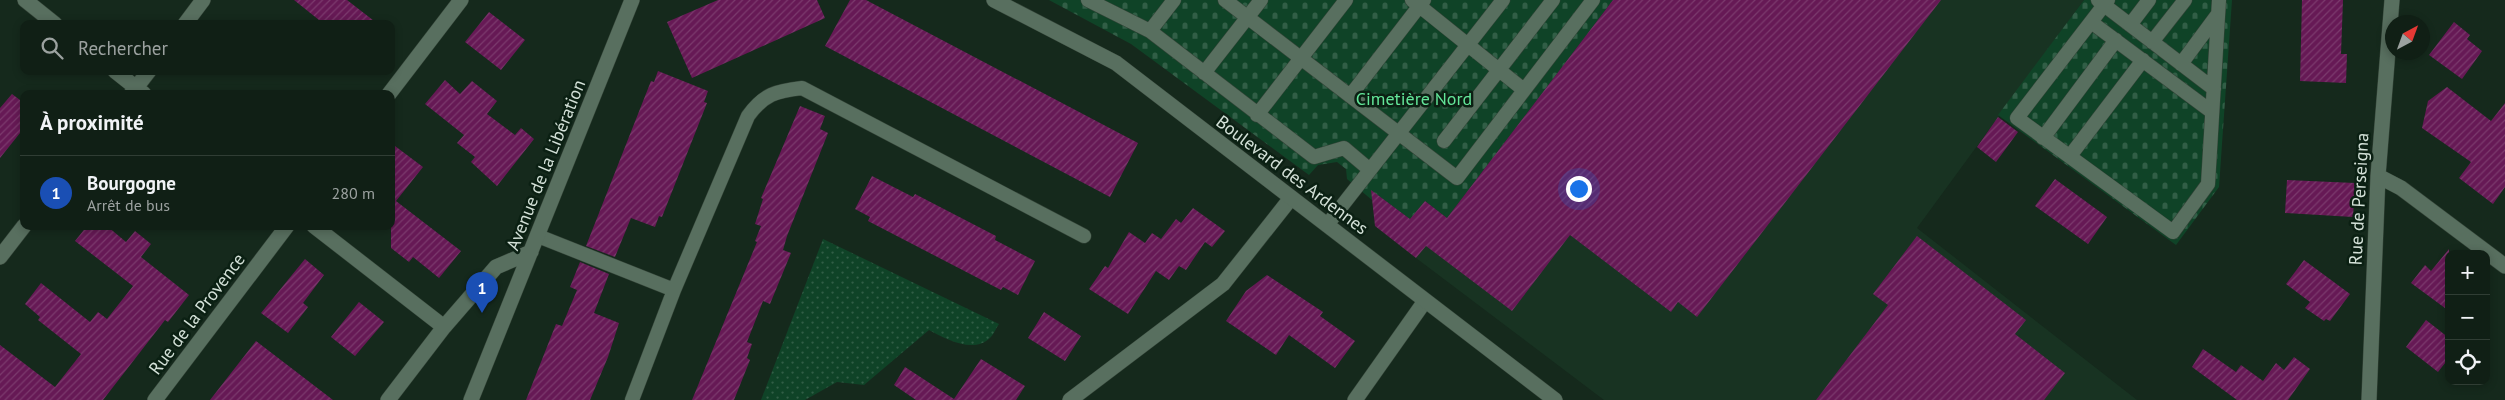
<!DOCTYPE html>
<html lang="fr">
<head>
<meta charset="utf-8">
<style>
	:root { --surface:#101f15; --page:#1e2c22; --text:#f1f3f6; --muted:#9ca2a0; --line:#303d34; --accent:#b45309 }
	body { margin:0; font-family:"PT Sans",sans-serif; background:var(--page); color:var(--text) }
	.controls { position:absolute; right:15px; bottom:15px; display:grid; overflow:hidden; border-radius:10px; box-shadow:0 2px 8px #0003 }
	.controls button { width:45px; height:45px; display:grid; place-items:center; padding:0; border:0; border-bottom:1px solid var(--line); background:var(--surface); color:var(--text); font:25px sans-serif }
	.compass { position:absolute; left:2385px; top:15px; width:45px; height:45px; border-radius:50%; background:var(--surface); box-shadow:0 2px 8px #0003; rotate:41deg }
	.you { position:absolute; left:1578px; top:188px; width:18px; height:18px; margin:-12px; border:4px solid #fff; border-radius:50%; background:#1a73e8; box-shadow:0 0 0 8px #1a73e833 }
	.badge { display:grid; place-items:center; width:32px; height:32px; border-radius:50%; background:var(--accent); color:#fff; font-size:16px; font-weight:700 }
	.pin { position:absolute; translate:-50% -41px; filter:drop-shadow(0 1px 2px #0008) }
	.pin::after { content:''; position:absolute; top:26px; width:18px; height:15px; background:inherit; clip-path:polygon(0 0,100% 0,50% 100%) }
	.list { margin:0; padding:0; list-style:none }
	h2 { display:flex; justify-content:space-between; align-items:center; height:65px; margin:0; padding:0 20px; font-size:21px }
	h2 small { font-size:16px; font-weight:400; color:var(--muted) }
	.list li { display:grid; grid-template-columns:32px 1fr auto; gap:15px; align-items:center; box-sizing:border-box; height:75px; padding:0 20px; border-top:1px solid var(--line) }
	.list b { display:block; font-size:19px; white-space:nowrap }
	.list p { margin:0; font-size:16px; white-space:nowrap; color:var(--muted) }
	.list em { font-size:16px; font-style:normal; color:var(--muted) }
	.icon { flex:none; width:28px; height:28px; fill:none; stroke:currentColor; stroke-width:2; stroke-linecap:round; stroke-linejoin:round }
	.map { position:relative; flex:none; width:2505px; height:400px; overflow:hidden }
	.search { position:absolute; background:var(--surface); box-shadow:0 2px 8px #0003; left:20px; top:20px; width:375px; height:55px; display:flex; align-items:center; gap:12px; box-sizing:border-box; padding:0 18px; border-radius:10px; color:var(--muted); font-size:19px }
	.panel { position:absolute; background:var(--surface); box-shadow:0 2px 8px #0003; left:20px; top:90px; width:375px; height:140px; border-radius:10px }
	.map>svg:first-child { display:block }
	.built { fill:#183322 }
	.grass { fill:url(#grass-dots) }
	.cemetery { fill:url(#cemetery-stones) }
	.building { fill:url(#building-hatch) }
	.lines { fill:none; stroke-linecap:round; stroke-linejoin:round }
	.lane-casing { stroke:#344438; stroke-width:15 }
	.street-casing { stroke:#344438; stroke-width:16 }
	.secondary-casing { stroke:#344438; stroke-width:16 }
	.lane { stroke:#586f5f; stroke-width:14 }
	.street { stroke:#586f5f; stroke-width:15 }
	.secondary { stroke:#586f5f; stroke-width:15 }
	.labels { text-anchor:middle; stroke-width:5; stroke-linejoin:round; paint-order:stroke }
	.park-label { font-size:18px; fill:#63e699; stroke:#0b2013 }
	.street-label { font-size:18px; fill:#d4e1d8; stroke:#0b2013 }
</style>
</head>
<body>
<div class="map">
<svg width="2505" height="400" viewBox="0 0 2505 400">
	<defs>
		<pattern id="grass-dots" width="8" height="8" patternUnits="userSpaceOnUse" patternTransform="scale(1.25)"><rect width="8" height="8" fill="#0f4327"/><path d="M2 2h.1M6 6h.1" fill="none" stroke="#315e46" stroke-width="1.8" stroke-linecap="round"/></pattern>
		<pattern id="cemetery-stones" width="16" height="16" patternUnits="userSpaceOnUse" patternTransform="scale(1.25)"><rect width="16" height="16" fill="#0f4327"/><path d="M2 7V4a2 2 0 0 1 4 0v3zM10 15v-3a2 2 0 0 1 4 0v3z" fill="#315e46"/></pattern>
		<pattern id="building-hatch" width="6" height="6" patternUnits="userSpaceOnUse" patternTransform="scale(1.25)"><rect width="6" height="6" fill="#661955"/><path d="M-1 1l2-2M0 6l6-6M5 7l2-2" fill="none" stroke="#7b3a6d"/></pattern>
	</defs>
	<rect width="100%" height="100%" fill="#15291c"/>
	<!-- built -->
	<path class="built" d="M1613,0H2084L1917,228L2137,400H1604L1416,258Z"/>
	<!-- grass -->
	<path class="grass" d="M823,239L999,324C996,328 994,334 990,338C973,354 946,339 929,330L864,385L837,382L805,400H761Z"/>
	<!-- cemetery -->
	<path class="cemetery" d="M1049,0H1613L1447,218L1425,201L1410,219L1383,199L1372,200L1347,179L1346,169L1337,162L1318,165L1309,175L1131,44Z
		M2084,0H2232L2219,187L2176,245L1998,115Z"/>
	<!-- building -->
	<path class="building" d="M294,0H347L378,24H324Z
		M718,0H817L825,18L692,78L667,22Z
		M850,0H866L1138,143L1110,197L825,46Z
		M1613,0H1941L1697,317L1678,302L1671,312L1570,235L1512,311L1426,246L1416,258L1375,226L1371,190L1410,219L1425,201L1447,218Z
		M2302,0H2343L2341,54H2347L2346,83L2300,81Z
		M489,12L525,40L501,70L465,42Z
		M2454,22L2470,35L2467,39L2482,51L2462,79L2429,55Z
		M658,71L708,91L704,102L707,103L662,217L659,216L655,227L631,218L615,257L586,246L651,81L654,82Z
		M445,80L460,94L472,81L497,101L487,114L515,135L521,128L534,139L497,186L471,162L475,157L457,143L464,135L425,104Z
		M2447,87L2491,121L2505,103V187L2493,204L2459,178L2471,162L2422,128L2428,101Z
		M12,94L24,103V128L0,158V108Z
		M800,106L825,116L820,129L828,133L787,236L783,250L791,253L770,304L763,301L747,342L752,344L747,358L750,360L734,400H692L757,242L755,241L761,226L755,224L763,199L761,198Z
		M1998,117L2018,132L1996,162L1977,147Z
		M391,143L423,167L396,201L461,251L439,278L413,257L409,262L391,248Z
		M872,176L913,197L915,194L996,236L995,240L1035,261L1018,295L1003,287L1001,290L868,221L870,217L855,209Z
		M2055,179L2107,217L2088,244L2035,206Z
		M2287,180L2355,183L2353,217L2285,213Z
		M1193,208L1225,231L1212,247L1205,242L1186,270L1179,266L1169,280L1156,271L1128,314L1089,289L1105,266L1108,268L1129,232L1145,243L1152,233L1161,239L1176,219L1181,223Z
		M87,226H107L126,242L135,231L151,244L141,257L189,295L168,322L165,320L103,400H0V345L55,387L81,354L38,320L40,317L25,304L41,283L90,322L98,312L107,319L133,286L75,241Z
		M1917,236L2026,320L2015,334L2065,373L2044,400H1816L1888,305L1873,294Z
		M2449,249V311L2411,283L2425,265L2431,271Z
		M305,259L324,275L303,303L308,307L288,333L261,313Z
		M2304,260L2350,294L2330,321L2326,319L2324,321L2305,308L2310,302L2286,284Z
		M580,262L609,274L594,313L619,323L608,357L590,400H526L556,324L562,326L577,290L570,287Z
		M1267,275L1323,312L1320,316L1355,341L1335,368L1289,335L1276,355L1226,321L1246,291Z
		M359,302L384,322L355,356L331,337Z
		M1044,312L1081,336L1065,361L1028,338Z
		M2426,320L2449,338V358L2438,372L2406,347Z
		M256,341L303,377L333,400H210Z
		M2203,349L2236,372L2241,365L2263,381L2276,363L2284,370L2294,357L2310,369L2288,400H2237L2192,367Z
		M981,359L1025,386L1016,400H916L894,385L905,367L954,399Z"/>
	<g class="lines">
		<defs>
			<path id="lane" d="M1088,0L1150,31L1314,157L1344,148L1370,170
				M1225,0L1457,178L1593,0
				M1412,0L1524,90
				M2098,0L2104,5L2017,118L2173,232L2208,184L2219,0
				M2108,0L2104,5L2214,89
				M2091,22L2212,112
				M2130,25L2149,0
				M1150,31L1174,0
				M2152,42L2185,0
				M2181,64L2218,14
				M1204,73L1261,0
				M1350,96L1424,0
				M1257,115L1346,0
				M2043,138L2116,40
				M1444,141L1553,0
				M2070,156L2143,60
				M1327,225L1503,0
				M538,236L674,290L748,116C764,94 776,91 802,88L1084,236
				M632,400L674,290"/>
			<path id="street" d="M25,0L55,24
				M185,24L203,0
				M115,71L144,94
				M131,94L149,71
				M389,94L461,0
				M2378,176L2401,188L2505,266
				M314,226L444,327
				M0,257L24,226
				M155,400L287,226
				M388,400L444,327L496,267L531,252
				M471,400L632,0
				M1070,400L1223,284L1291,198
				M1355,400L1425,301
				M2369,400L2378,176L2392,0"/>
			<path id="secondary" d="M994,0L1116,63L1555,400"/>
		</defs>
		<!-- lane casing -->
		<use href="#lane" class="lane-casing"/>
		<!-- street casing -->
		<use href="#street" class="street-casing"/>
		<!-- secondary casing -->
		<use href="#secondary" class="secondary-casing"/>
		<!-- lane -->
		<use href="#lane" class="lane"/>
		<!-- street -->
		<use href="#street" class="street"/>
		<!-- secondary -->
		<use href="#secondary" class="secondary"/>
	</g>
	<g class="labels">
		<!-- park labels -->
		<g class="park-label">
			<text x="1414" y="105">Cimetière Nord</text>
		</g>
		<!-- street labels -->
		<g class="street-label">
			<text transform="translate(546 165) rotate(-68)" y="6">Avenue de la Libération</text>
			<text transform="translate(1292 175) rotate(37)" y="6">Boulevard des Ardennes</text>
			<text transform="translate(2359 199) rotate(-87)" y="6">Rue de Perseigna</text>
			<text transform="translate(197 314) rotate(-53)" y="6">Rue de la Provence</text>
		</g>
	</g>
</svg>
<div class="controls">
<button>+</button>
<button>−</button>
<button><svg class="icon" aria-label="locate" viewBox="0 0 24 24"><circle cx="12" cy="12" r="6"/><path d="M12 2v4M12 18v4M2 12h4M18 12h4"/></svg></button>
</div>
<svg class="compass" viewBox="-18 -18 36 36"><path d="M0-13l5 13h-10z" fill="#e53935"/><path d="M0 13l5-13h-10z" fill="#9ca2a0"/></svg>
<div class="you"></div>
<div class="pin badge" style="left:482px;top:313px;background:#1a4fb4">1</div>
<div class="search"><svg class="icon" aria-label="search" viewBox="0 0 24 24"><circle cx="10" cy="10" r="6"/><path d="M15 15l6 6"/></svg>Rechercher</div>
<section class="panel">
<h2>À proximité<small></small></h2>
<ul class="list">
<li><span class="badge" style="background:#1a4fb4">1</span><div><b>Bourgogne</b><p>Arrêt de bus</p></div><em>280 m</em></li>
</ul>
</section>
</div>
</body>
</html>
